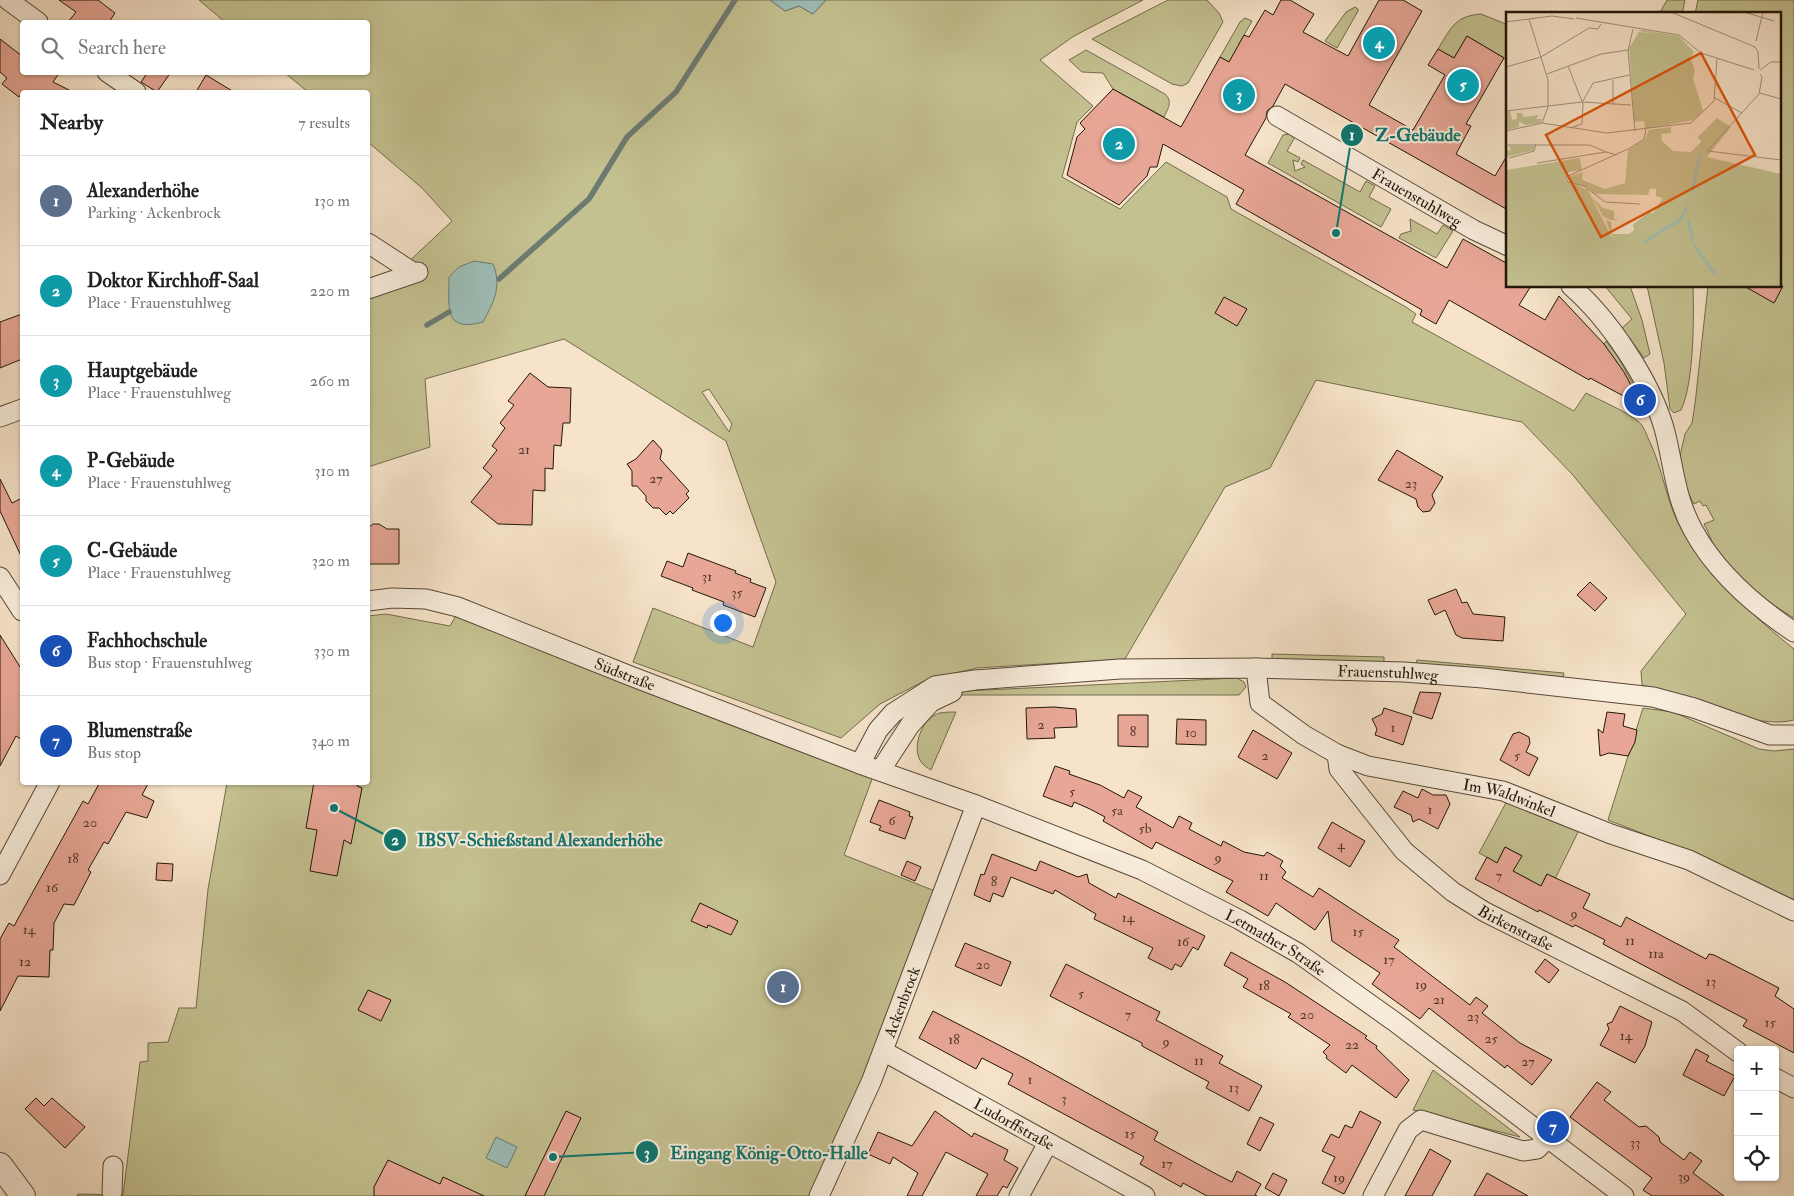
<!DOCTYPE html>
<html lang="en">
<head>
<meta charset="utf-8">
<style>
	:root { --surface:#fff; --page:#f2f2f2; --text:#222; --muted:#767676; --line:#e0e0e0; --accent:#d93025 }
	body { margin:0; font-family:"IM FELL Double Pica",serif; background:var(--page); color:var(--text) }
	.controls { position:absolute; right:15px; bottom:15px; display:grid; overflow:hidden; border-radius:5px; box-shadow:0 1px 4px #0004 }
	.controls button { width:45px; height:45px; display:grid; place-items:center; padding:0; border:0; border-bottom:1px solid var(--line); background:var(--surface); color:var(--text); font:25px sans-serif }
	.you { position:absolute; left:722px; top:622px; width:18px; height:18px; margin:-12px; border:4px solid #fff; border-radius:50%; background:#1a73e8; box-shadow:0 0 0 8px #1a73e833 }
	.badge { display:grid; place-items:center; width:32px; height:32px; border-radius:50%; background:var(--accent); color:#fff; font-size:16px; font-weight:700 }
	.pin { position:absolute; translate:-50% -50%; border:2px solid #fff; box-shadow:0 1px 5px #0006 }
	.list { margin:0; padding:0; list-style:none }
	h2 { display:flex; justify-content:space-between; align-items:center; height:65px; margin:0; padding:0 20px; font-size:21px }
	h2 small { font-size:16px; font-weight:400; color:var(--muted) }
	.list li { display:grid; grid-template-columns:32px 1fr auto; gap:15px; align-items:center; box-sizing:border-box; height:90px; padding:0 20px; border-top:1px solid var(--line) }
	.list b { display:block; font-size:19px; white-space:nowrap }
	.list p { margin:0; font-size:16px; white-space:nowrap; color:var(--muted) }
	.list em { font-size:16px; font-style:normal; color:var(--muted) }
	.icon { flex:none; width:28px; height:28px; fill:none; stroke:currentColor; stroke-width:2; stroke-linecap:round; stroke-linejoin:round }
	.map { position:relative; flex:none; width:1794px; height:1196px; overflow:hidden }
	.search { position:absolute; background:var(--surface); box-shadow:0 1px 4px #0004; left:20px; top:20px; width:350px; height:55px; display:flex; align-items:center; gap:12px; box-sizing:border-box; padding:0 18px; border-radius:5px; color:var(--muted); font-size:19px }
	.panel { position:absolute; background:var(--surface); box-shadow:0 1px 4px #0004; left:20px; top:90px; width:350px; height:695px; border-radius:5px }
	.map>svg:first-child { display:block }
	.green { fill:#c4c191; stroke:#736c4c; fill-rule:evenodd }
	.water { fill:#9dbeb8; stroke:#6c7b72 }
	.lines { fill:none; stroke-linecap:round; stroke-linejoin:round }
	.stream { stroke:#6c7b72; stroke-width:5.5 }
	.building { fill:#e8a796; stroke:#221608 }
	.minor-casing { stroke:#574938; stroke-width:21 }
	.tertiary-casing { stroke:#574938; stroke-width:26 }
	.minor { stroke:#f9eddc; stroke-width:19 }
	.tertiary { stroke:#f9eddc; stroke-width:24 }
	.labels { text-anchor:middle; stroke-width:4; stroke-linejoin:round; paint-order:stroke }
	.number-label { font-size:14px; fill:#543a2c }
	.street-label { font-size:16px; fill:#221608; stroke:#f9eddc }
	.inset-river { fill:none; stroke:#9dbeb8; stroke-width:2.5 }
	.inset-road { fill:none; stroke:#a1917c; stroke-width:1 }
	.view { fill:#de560c; fill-opacity:0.15; stroke:#de560c; stroke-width:2.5 }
	.inset-edge { fill:none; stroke:#221608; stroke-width:2.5 }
	.leader { fill:none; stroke:#0f766e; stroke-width:2 }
	.callout-dot { fill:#0f766e; stroke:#f9eddc; stroke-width:2 }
	.mark-label { font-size:15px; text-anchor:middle; font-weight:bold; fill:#fff }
	.callout-label { font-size:18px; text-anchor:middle; font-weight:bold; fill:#0f766e; stroke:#f9eddc; stroke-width:4; stroke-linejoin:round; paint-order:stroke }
</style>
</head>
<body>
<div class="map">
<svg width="1794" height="1196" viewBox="0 0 1794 1196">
	<rect width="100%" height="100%" fill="#f6e3c9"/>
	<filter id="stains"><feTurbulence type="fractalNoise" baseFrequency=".004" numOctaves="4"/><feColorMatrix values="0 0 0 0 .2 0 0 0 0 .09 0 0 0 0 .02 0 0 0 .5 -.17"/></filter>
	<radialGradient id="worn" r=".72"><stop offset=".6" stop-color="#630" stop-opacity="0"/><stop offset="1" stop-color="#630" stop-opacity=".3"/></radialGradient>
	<!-- green -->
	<path class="green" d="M199,0H770L785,11L799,6L813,14L826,0H1143L1074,36L1040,60L1093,106L1077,122L1062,177L1120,209L1166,162L1227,197L1231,209L1406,307L1416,314L1412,322L1574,411L1586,393C1603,402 1624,410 1639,422C1643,425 1646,433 1648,438C1664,470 1666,505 1684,534C1710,576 1755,618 1794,649V720C1755,731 1684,695 1642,685L1641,671L1686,614L1572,474L1522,422L1316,380L1270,468L1225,487L1125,659L977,668L928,679L880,704L841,738L633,662L653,608L753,647L776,582L726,441L564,339L425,379L430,447L368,467V279L403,267L452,221L422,188L368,142V92H308L285,73L368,72V22H225ZM709,389L732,424L729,432L702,392Z
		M1168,0H1207L1219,13L1223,22L1188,83L1182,86L1172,84L1092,39Z
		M1667,0H1685L1682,14H1659Z
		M1698,0H1794V618C1769,603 1734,577 1718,552C1712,544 1709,533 1704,524L1714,520L1706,505L1703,506L1700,501L1694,504L1686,489L1680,456L1685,434L1692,423L1695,404L1708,286H1780V14H1695Z
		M1355,7L1358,9V11L1337,48L1325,41L1346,12Z
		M1481,14L1508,25V60L1467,36L1454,58L1438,49C1451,28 1455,16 1481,14Z
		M1245,18L1252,21L1239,44L1233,65L1220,57L1240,22Z
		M1086,50L1165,94C1173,101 1168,109 1164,117L1113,89L1103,73L1082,72L1069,60Z
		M1289,134L1295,137L1287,151L1300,158L1298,162L1293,160L1295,171L1305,167L1301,164L1303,160L1360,192L1366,181L1375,186L1369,197L1391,209L1381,227L1268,163L1283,135Z
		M1410,219L1437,234L1443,225L1453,231L1436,258L1399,238L1401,234L1411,231Z
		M1605,286H1630L1642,320L1650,354L1644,358L1622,328L1632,319Z
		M1647,286H1693C1694,318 1694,383 1681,410L1674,413L1670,409L1664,363Z
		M1606,341L1618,357L1633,384L1632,387L1604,344Z
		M458,612L875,771L844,855L940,893L815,1196H77L78,1194L123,1195L140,1062L148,1061V1043L168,1042L179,1008H196L208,889L227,783L368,782V616L386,614L450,626Z
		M1272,654L1384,657V663L1272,660Z
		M1417,660L1564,673L1563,677L1416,664Z
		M1237,678L1244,682L1246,687L1239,695H960L965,691Z
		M1643,708L1673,712L1759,749L1774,751L1794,749V903L1649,836L1608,820Z
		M956,712L931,770C928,768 924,766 922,763C910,749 922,717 940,713C945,712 951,712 956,712Z
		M1508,799L1580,828L1555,879L1547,874L1541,886L1513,871L1521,855L1505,847L1497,863L1479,853Z
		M1433,1070L1520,1137L1413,1110Z"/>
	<!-- water -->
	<path class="water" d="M770,0H826L813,14L799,6L785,11Z
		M474,261L493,264C502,286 494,302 483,322C443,333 449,307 449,277L459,267Z
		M496,1137L517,1147L507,1168L486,1158Z"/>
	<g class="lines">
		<!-- stream -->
		<path class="stream" d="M499,279L589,199L627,137L676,92L735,0
			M427,325L449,312"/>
	</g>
	<!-- building -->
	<path class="building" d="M59,0H98L115,13L109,22H68L76,12Z
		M1281,0H1290L1314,14L1303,32L1348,56L1379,0H1403L1422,11L1369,105L1413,130L1445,75L1428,65L1438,49L1454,58L1467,36L1504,58L1466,124L1471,126L1456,154L1495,176L1508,154V210L1285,84L1273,106L1267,111L1266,118L1245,155L1447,268L1463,239L1508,264V286H1531L1519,305L1545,320L1559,296L1604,344L1624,372L1642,406L1590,378L1589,380L1449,300L1436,324L1420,315L1422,310L1236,204L1244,190L1163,144L1157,167H1150L1147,176L1119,205L1067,175L1077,137L1085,129L1080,123L1113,89L1181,127L1220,57L1229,62L1244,35L1249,37L1265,10L1273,15Z
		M0,39L22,56V72H60L53,82L73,92H22L19,97L2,84L7,78L0,72Z
		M148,72H171L157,92L141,82Z
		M206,75L234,92H196Z
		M1744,286H1783L1774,303Z
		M1224,297L1247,309L1237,326L1215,313Z
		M22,314V359L0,368V322Z
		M530,373L548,387L571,388L570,423H563L561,446L554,445L553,469L545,468V491L533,490L532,525L498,524L471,502L492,476L483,468L497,450L492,446L505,428L500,423L514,405L508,401Z
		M653,440L662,450L660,459L689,491L686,494L689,498L673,514L670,511L666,515L659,508H653L646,501V496L637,486H632V471L627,464L636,459Z
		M1397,450L1443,477L1432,495L1435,503L1430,511L1423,512L1418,507L1416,499L1378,480Z
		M0,479L12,503L22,498V558L0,511Z
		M373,524H379L387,529H399V564H368V528Z
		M688,553L736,571L735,573L751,579L750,582L766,588L755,617L723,605L724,602L692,590L693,588L661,576L667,561L683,567Z
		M1590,582L1607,598L1595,611L1577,595Z
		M1456,589L1462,603L1467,602L1473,614L1505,617L1503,641L1462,638L1456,635L1445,610L1435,615L1428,600Z
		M0,635L22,670V740L16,736L0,766Z
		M1420,692L1441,693L1432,719L1413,713Z
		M1054,707L1076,709L1077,727L1054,728L1055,738L1027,739L1026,708Z
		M1384,708L1412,717L1403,745L1375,735L1377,729L1372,719L1382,714Z
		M1607,712L1625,714L1623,726L1637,730L1635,742L1628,756L1609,753L1600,756L1598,729L1603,733Z
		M1118,715H1148V747L1118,746Z
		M1177,719L1206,720V745L1176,744Z
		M1253,730L1292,753L1277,779L1238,757Z
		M1519,732L1529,737L1530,743L1526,752L1538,758L1529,776L1500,760L1513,734Z
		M1055,766L1070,771L1069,774L1100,785L1124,798L1128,790L1142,797L1136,807L1173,828L1179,816L1192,823L1189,829L1221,846L1223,841L1244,852L1264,856L1267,852L1283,861L1280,866L1286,872L1282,878L1313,897L1319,888L1399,940L1394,947L1470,1005L1476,997L1488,1006L1482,1013L1520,1043L1552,1060L1532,1085L1507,1065L1505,1068L1429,1008L1420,1019L1372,984L1380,973L1332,941L1328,911L1315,930L1276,903L1268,916L1226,892L1233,881L1156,842L1152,849L1103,821L1105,817L1090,809L1074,802L1072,807L1043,796Z
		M100,782H149L142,795L154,801L147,818L126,812L108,844L104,842L88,870L91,872L74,905L64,904L54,923L53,950H50L49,977L18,976L0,1011V939L9,923L14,926L83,801L88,804Z
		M314,782H358L357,786L362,788L351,844L344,840L337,876L310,871L317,830L306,828Z
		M1422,789L1433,795H1446L1450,804L1438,829L1419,819L1413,822L1411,815L1394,807L1403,791L1418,798Z
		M879,800L910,812L909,816L913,817L905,839L879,830L881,826L870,822Z
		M1332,822L1365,841L1350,867L1318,848Z
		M1505,847L1522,856L1513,871L1541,886L1547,874L1590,894L1583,908L1621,927L1626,917L1706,959L1709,954L1714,955L1779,988L1775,996L1794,1009V1053L1743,1026L1747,1020L1603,944L1605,940L1575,925L1573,927L1539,910L1538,912L1475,879L1487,857L1497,863Z
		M992,854L1036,871L1040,861L1078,877L1087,874L1089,883L1116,898L1118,893L1205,936L1198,950L1193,947L1181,967L1175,964L1172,970L1148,958L1153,948L1094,919L1096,914L1055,890L1053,894L1011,877L1003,897L993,893L990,902L974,895L981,874L984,875Z
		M907,861L921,867L915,881L901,875Z
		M157,863L173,864L172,881L156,880Z
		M700,903L738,921L731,935L708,925L707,928L691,921Z
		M965,943L1011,962L1001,986L955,966Z
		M1231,952L1285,982L1367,1036L1365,1038L1377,1046L1376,1048L1409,1080L1396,1098L1352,1065L1346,1073L1326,1058L1327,1056L1323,1052L1330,1045L1288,1017L1291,1014L1243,987L1248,979L1224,965Z
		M1545,959L1559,970L1549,983L1535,972Z
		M1066,964L1160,1012L1156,1020L1223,1056L1219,1063L1262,1086L1249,1111L1206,1088L1209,1082L1142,1046V1043L1050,996Z
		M368,990L391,1000L381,1021L358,1010Z
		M1620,1006L1652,1022L1645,1046L1635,1063L1600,1045L1609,1029L1607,1024L1612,1022Z
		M933,1011L1024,1058L1158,1132L1154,1140L1218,1175L1232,1182L1237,1171L1261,1184L1255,1195L1257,1196H1207L1183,1183L1181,1187L1140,1164L1144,1157L1008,1084L1013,1074L982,1058L976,1069L919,1038Z
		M1696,1049L1709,1056L1706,1061L1735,1076L1724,1096L1683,1075Z
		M1597,1082L1611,1092L1604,1100L1639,1127L1646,1126L1652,1131L1659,1137L1660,1142L1684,1160L1690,1152L1702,1161L1693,1173L1724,1196H1652L1643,1190L1652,1178L1570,1117Z
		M36,1098L44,1106L52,1098L85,1127L65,1148L25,1109Z
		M566,1111L581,1118L544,1196H525Z
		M935,1111L972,1137L974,1133L1008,1150L1004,1160L1018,1168L1007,1188L1003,1186L997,1196H976L988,1174L946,1152L922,1196H907L918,1173L893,1157L890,1164L868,1154L878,1132L912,1146Z
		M1360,1111L1381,1122L1344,1194L1322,1183L1335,1157L1322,1151L1331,1134L1339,1138L1345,1125L1352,1128Z
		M1260,1117L1274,1124L1260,1151L1247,1144Z
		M1430,1149L1451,1161L1432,1196H1405Z
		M388,1160L440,1184L443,1177L484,1196H374V1187Z
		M1273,1173L1287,1180L1279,1196L1265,1188Z
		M1487,1173L1528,1196H1474Z"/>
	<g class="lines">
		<defs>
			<g id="minor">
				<path d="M8,0L38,22"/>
				<path d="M107,72L136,92"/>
				<path id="s1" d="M1277,116L1474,230L1508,246"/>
				<path d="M368,243L414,273"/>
				<path d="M1571,286C1609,319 1650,380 1664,428C1674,465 1674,495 1693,530C1716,572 1755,606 1794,632"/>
				<path d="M368,289L418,272"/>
				<path d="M0,417L22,409"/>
				<path d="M0,577L22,611"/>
				<path id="s2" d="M368,601L392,598L426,599L458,607L628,675L860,764L976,805L1142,870L1240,920L1298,953L1395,1022L1624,1196"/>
				<path id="s3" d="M1256,668L1260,703L1304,735L1337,754L1368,766L1503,791L1611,834L1689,860L1794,911"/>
				<path id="s4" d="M1337,754L1339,769L1404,851L1453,892L1485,912L1682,1011L1738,1052"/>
				<path id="s5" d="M860,764L878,730L893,713L935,686L975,680L1120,669L1256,668L1404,672L1483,678L1653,697L1694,708L1770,735H1794"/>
				<path d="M880,771L910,725L931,702L952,692"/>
				<path d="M0,875L50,782"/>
				<path id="s6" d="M883,1051L1145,1196"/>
				<path d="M1775,1078L1794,1088"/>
				<path d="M112,1192L113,1166"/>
				<path id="s7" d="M819,1196L871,1082L976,805"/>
				<path d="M1019,1196L1048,1143"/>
				<path d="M1373,1196L1408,1130L1421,1120L1523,1151L1537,1149L1548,1138"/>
			</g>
			<path id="tertiary" d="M0,1165L23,1196"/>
		</defs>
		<!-- minor casing -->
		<use href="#minor" class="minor-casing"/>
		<!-- tertiary casing -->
		<use href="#tertiary" class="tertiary-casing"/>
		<!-- minor -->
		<use href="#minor" class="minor"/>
		<!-- tertiary -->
		<use href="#tertiary" class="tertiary"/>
	</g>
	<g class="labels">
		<!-- number labels -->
		<g class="number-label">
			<text x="524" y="454">21</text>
			<text x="656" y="483">27</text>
			<text x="1411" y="488">23</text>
			<text x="707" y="581">31</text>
			<text x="737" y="597">35</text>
			<text x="1041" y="729">2</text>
			<text x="1393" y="732">1</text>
			<text x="1133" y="736">8</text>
			<text x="1191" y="737">10</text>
			<text x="1265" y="760">2</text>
			<text x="1517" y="760">5</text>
			<text x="1072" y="796">5</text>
			<text x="1430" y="814">1</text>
			<text x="1117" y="815">5a</text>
			<text x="892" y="825">6</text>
			<text x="90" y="827">20</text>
			<text x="1145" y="833">5b</text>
			<text x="1341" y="849">4</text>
			<text x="1218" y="862">9</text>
			<text x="73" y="863">18</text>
			<text x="1264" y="880">11</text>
			<text x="1499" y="880">7</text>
			<text x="994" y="886">8</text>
			<text x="52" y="892">16</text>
			<text x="1574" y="918">9</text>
			<text x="1128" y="922">14</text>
			<text x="29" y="934">14</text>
			<text x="1358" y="936">15</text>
			<text x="1630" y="945">11</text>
			<text x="1183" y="946">16</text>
			<text x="1656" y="958">11a</text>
			<text x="1389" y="964">17</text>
			<text x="25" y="966">12</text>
			<text x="983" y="969">20</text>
			<text x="1711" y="986">13</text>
			<text x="1421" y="989">19</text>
			<text x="1264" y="990">18</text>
			<text x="1081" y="998">5</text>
			<text x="1439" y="1004">21</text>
			<text x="1128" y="1019">7</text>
			<text x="1307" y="1019">20</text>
			<text x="1473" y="1021">23</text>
			<text x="1770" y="1027">15</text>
			<text x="1626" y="1040">14</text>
			<text x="1491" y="1043">25</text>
			<text x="954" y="1044">18</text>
			<text x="1166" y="1046">9</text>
			<text x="1352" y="1049">22</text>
			<text x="1199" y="1065">11</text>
			<text x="1528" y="1066">27</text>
			<text x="1030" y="1084">1</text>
			<text x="1234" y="1092">13</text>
			<text x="1064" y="1103">3</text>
			<text x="1130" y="1138">15</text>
			<text x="1635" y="1147">33</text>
			<text x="1167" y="1168">17</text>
			<text x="1684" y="1181">39</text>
			<text x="1339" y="1182">19</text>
		</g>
		<!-- street labels -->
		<g class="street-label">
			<text dy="6" stroke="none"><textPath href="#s1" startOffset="162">Frauenstuhlweg</textPath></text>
			<text dy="6" stroke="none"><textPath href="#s5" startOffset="565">Frauenstuhlweg</textPath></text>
			<text dy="6" stroke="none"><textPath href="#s2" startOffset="271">Südstraße</textPath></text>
			<text dy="6" stroke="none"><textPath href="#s3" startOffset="306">Im Waldwinkel</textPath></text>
			<text dy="6" stroke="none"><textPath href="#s4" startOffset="256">Birkenstraße</textPath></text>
			<text dy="6" stroke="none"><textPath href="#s2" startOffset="976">Letmather Straße</textPath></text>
			<text dy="6" stroke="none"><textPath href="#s7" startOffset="211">Ackenbrock</textPath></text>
			<text dy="6" stroke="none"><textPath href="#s6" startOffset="150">Ludorffstraße</textPath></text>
		</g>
	</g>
	<!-- overview -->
	<g transform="translate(1506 12)">
		<rect width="275" height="275" fill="#f6e3c9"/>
		<path d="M137,18L173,24L188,40L184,46L189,58L187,66L197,99L188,108L139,117L138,109L128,110L123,36L133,20L154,22L132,19ZM4,99L6,108L11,107V101H16L17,105L33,103L30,107H36L34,111L19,113L13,109V115L0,118V100ZM211,106L225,115L201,145L275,162V275H0V158L74,146L76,158L62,160L59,168L82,178L105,224L109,225L105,223L100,208L105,210L106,222H123L128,218L127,212L144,200L147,201L157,186L150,184V177H144L142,183L89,182L82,176L63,169L62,165L77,160L76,168L99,177L119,171L122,138L139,127L143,118L165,115V121L155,122L156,129L167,139L185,140L195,130L192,125ZM3,134H28V138L0,145V138L5,139ZM86,185L97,196L108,199V207L114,208H104L97,204Z" fill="#c4c191"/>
		<path class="inset-river" d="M186,180L194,142M182,208L187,230M138,230L175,207L181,195M188,233L209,262"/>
		<path class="inset-road" d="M165,0L249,35L252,40L253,57M238,0L268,9M70,6L173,23L195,41L248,58M23,7L42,68V95L36,111M0,10L46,4L68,7M127,17L122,39L129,119M250,29L257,0M62,54L77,92L76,112L64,116M0,55L35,45L83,16L92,17L95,12M254,58L265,50H275M41,62L95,42L122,38M107,68V93M254,81L275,87M209,86L236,101M77,89L87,71L123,63M0,99L76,90L125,93M0,119L36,111L101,121L185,111L208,89L211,47M0,133H84L100,140M201,139L253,82L256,65L254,62M202,139L275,148M3,146L28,139L30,132M31,151L100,140L111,143M134,192L99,190L78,174L62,170L60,165L122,137L138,127L140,117"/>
		<path class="view" d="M195,41L249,143L95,225L40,123Z"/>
		<rect width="275" height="275" class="inset-edge"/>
	</g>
	<!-- callouts -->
	<path class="leader" d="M1336 233L1352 135M334 808L395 840M553 1157L647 1152"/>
	<g class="callout-dot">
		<circle cx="1336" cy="233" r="5"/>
		<circle cx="334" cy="808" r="5"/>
		<circle cx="553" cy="1157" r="5"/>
		<circle cx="1352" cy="135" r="12"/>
		<circle cx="395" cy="840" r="12"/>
		<circle cx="647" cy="1152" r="12"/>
	</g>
	<g class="mark-label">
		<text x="1352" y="140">1</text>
		<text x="395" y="845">2</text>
		<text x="647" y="1158">3</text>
	</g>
	<g class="callout-label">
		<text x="1418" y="141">Z-Gebäude</text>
		<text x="540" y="846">IBSV-Schießstand Alexanderhöhe</text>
		<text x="769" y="1159">Eingang König-Otto-Halle</text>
	</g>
	<rect width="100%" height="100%" filter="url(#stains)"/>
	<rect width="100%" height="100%" fill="url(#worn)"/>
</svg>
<div class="controls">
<button>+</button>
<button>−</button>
<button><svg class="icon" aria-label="locate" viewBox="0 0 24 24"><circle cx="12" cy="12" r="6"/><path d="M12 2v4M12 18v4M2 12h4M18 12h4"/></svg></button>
</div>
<div class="you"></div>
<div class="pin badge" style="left:783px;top:987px;background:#5c6f8a">1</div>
<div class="pin badge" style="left:1119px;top:144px;background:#0f9aa8">2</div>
<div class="pin badge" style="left:1239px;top:95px;background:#0f9aa8">3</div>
<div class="pin badge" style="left:1379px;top:43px;background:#0f9aa8">4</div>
<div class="pin badge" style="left:1463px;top:85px;background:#0f9aa8">5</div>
<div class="pin badge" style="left:1640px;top:400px;background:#1a4fb4">6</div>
<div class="pin badge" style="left:1553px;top:1127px;background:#1a4fb4">7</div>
<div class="search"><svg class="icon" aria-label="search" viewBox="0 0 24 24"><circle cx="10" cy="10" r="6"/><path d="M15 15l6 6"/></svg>Search here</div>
<section class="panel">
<h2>Nearby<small>7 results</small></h2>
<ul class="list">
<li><span class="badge" style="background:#5c6f8a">1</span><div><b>Alexanderhöhe</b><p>Parking · Ackenbrock</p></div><em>130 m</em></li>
<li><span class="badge" style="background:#0f9aa8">2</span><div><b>Doktor Kirchhoff-Saal</b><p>Place · Frauenstuhlweg</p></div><em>220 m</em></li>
<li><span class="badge" style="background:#0f9aa8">3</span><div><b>Hauptgebäude</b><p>Place · Frauenstuhlweg</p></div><em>260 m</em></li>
<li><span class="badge" style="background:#0f9aa8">4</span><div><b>P-Gebäude</b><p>Place · Frauenstuhlweg</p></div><em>310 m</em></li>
<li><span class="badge" style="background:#0f9aa8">5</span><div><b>C-Gebäude</b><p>Place · Frauenstuhlweg</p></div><em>320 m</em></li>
<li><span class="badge" style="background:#1a4fb4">6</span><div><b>Fachhochschule</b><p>Bus stop · Frauenstuhlweg</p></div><em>330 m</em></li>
<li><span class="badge" style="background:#1a4fb4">7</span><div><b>Blumenstraße</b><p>Bus stop</p></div><em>340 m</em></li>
</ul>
</section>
</div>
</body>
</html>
